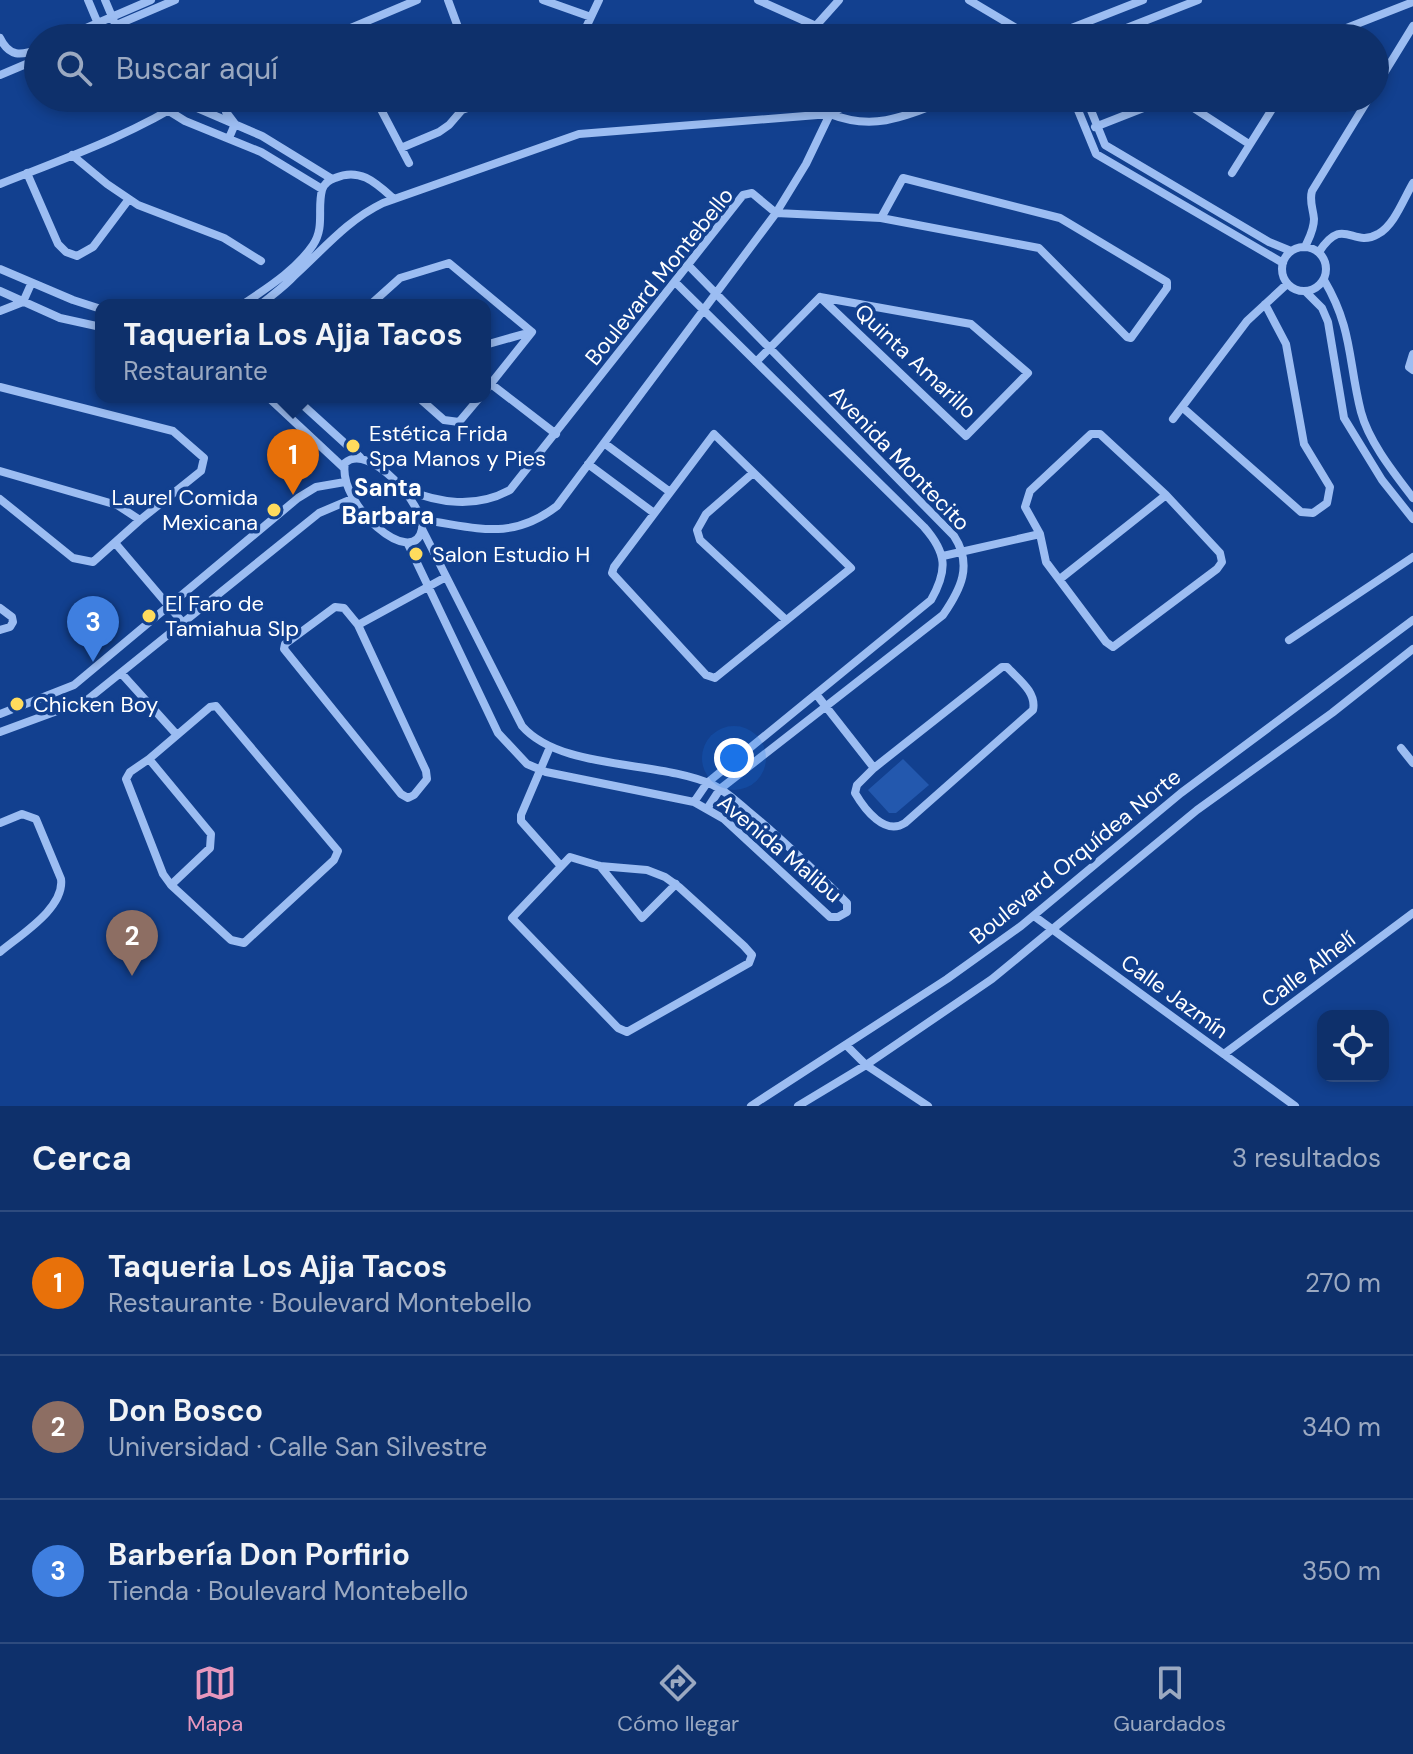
<!DOCTYPE html>
<html lang="es">
<head>
<meta charset="utf-8">
<style>
	:root { --surface:#0e306b; --page:#1c3c73; --text:#f1f3f6; --muted:#9ba9c1; --line:#2e4b7e; --accent:#e797bd }
	body { margin:0; font-family:"DM Sans",sans-serif; background:var(--page); color:var(--text) }
	.controls { position:absolute; right:24px; bottom:24px; display:grid; overflow:hidden; border-radius:16px; box-shadow:0 4px 12px #0003 }
	.controls button { width:72px; height:72px; display:grid; place-items:center; padding:0; border:0; border-bottom:2px solid var(--line); background:var(--surface); color:var(--text); font:40px sans-serif }
	.you { position:absolute; left:734px; top:758px; width:28px; height:28px; margin:-20px; border:6px solid #fff; border-radius:50%; background:#1a73e8; box-shadow:0 0 0 12px #1a73e833 }
	.badge { display:grid; place-items:center; width:52px; height:52px; border-radius:50%; background:var(--accent); color:#fff; font-size:26px; font-weight:700 }
	.pin { position:absolute; translate:-50% -66px; filter:drop-shadow(0 2px 4px #0008) }
	.pin::after { content:''; position:absolute; top:42px; width:28px; height:24px; background:inherit; clip-path:polygon(0 0,100% 0,50% 100%) }
	.popup { position:absolute; left:95px; top:299px; width:396px; height:104px; box-sizing:border-box; display:grid; place-content:center; border-radius:16px; background:var(--surface); filter:drop-shadow(0 2px 6px #0005); font-size:26px; white-space:nowrap; color:var(--muted) }
	.popup b { font-size:30px; color:var(--text) }
	.popup::after { content:''; position:absolute; left:50%; top:100%; margin-left:-16px; border:16px solid transparent; border-top-color:var(--surface) }
	.list { margin:0; padding:0; list-style:none }
	h2 { display:flex; justify-content:space-between; align-items:center; height:104px; margin:0; padding:0 32px; font-size:34px }
	h2 small { font-size:26px; font-weight:400; color:var(--muted) }
	.list li { display:grid; grid-template-columns:52px 1fr auto; gap:24px; align-items:center; box-sizing:border-box; height:144px; padding:0 32px; border-top:2px solid var(--line) }
	.list b { display:block; font-size:30px; white-space:nowrap }
	.list p { margin:0; font-size:26px; white-space:nowrap; color:var(--muted) }
	.list em { font-size:26px; font-style:normal; color:var(--muted) }
	.icon { flex:none; width:44px; height:44px; fill:none; stroke:currentColor; stroke-width:2; stroke-linecap:round; stroke-linejoin:round }
	.map { position:relative; flex:none; width:1413px; height:1106px; overflow:hidden }
	.search { position:absolute; background:var(--surface); box-shadow:0 4px 12px #0003; left:24px; right:24px; top:24px; height:88px; display:flex; align-items:center; gap:20px; box-sizing:border-box; padding:0 28px; border-radius:44px; color:var(--muted); font-size:30px }
	.sheet { height:536px; background:var(--surface) }
	nav { display:flex; justify-content:space-around; align-items:center; box-sizing:border-box; height:112px; border-top:2px solid var(--line); background:var(--surface); font-size:22px; color:var(--muted) }
	nav a { display:grid; justify-items:center; gap:4px }
	nav .on { color:var(--accent) }
	.map>svg:first-child { display:block }
	.green { fill:#2358ae }
	.lines { fill:none; stroke-linecap:round; stroke-linejoin:round }
	.street { stroke:#9cbdf2; stroke-width:8 }
	.poi-dot { fill:#ffdb5d; stroke:#12408f; stroke-width:3 }
	.labels { text-anchor:middle; stroke-width:7; stroke-linejoin:round; paint-order:stroke }
	.street-label { font-size:22px; fill:#fff; stroke:#12408f }
	.poi-label { font-size:22px; fill:#fff; stroke:#12408f; text-anchor:start }
	.neighbourhood-label { font-size:24px; font-weight:bold; fill:#fff; stroke:#12408f }
</style>
</head>
<body>
<div class="map">
<svg width="1413" height="1106" viewBox="0 0 1413 1106">
	<rect width="100%" height="100%" fill="#12408f"/>
	<!-- green -->
	<path class="green" d="M903,759L929,785L896,813H889L868,790Z"/>
	<g class="lines">
		<!-- street -->
		<path class="street" d="M88,0L104,38
			M105,0L121,38
			M448,0L462,38
			M543,0L591,17
			M758,0L816,26
			M969,0L1033,38
			M0,38C9,57 21,56 38,49
			M63,38L151,0
			M86,38L175,0
			M327,38L417,0
			M581,38L599,0
			M805,38L839,0
			M1046,38L1143,0
			M1101,38L1198,0
			M1321,38L1413,2
			M0,75L38,59
			M1375,88L1413,26
			M148,98L185,121L261,152L322,189
			M174,98L262,136L332,179
			M226,98V112L235,124L229,138
			M375,98L409,163
			M1073,98L1096,154L1283,263
			M1086,98L1105,145L1269,242L1291,251
			M1178,98L1249,144
			M830,114C876,132 908,115 951,98
			M1095,127L1169,98
			M401,148L439,132L449,125L462,110L495,98
			M72,155L107,184L138,205L224,238L261,261
			M27,173L58,244L66,252L77,256L93,247L129,199
			M1232,173L1279,98
			M0,184C63,159 132,135 189,98
			M776,213L881,218L1039,248L1127,337L1131,338L1167,288V282L1060,218L903,178L881,218
			M1282 269a22 22 0 1 1 44 0a22 22 0 1 1-44 0Z
			M1305,247C1309,238 1314,230 1314,219C1313,208 1309,201 1312,191L1369,98
			M1319,252C1344,214 1352,249 1378,234C1394,226 1404,198 1413,183
			M688,265L954,536C973,565 961,589 943,615L720,789L707,809
			M0,269L73,300L101,309
			M1324,280C1353,329 1348,361 1361,412C1369,442 1394,473 1413,498
			M675,282L924,527C947,553 948,570 931,600L707,783L694,802
			M0,291L60,318L101,327
			M1306,292L1322,308L1328,322L1344,418L1382,480L1413,519
			M820,297L971,324L1028,373L966,436Z
			M242,305C267,288 296,270 313,245C325,227 317,209 322,190C324,183 329,180 335,178C360,167 376,183 394,199
			M260,305C271,296 284,287 294,276C324,249 346,221 383,203L579,134L830,114L854,101L888,98
			M370,305L400,278L449,263L532,332
			M0,311L23,302L31,284
			M485,345L531,332
			M1413,354L1409,367L1413,370
			M756,362L820,297
			M491,384L556,434
			M0,387L173,431L204,458L201,471L140,520L93,562L73,558L0,499
			M485,391L532,332
			M268,397L344,468
			M294,397L360,457
			M418,397L444,420L459,422L480,397
			M1182,407L1301,512L1313,513L1327,503L1330,487L1304,444L1286,344L1265,304
			M1173,419L1247,321L1287,284
			M714,434L851,568L715,678L706,675L612,573L614,567Z
			M1091,434H1100L1166,495L1220,553L1222,562L1217,569L1113,647L1106,642L1046,562L1040,534L1025,507L1030,491Z
			M604,443L670,492
			M588,464L654,513
			M0,471L117,505L140,520
			M753,473L706,514L697,530L700,540L786,620
			M404,489C439,503 475,509 510,490L743,195L752,193L776,213
			M423,520C476,527 510,542 557,506L776,213L806,164L830,114
			M116,544L184,624
			M408,544L498,733L527,764L546,772L694,802L724,819L830,917H838L847,912V903C815,871 783,840 748,811C737,802 726,791 713,785C660,760 561,771 522,726L422,529C425,505 368,441 345,463C337,505 414,571 422,529
			M943,556L1040,534
			M1060,579L1166,495
			M335,607L344,608L358,625L426,771L427,779L414,795L408,798L401,794L284,649L285,644Z
			M0,608L12,617L13,622L10,627L0,630
			M358,625L446,577
			M1289,640L1413,557
			M1002,667H1007C1018,679 1037,692 1033,710L905,823C885,836 865,810 855,793L857,785L874,768Z
			M121,673L177,735
			M816,694L874,768
			M216,706L338,851L334,860L244,943L231,940L171,885L163,874L126,779L130,772L149,759L210,707Z
			M0,714L74,685L298,498L316,487L345,482
			M0,732L87,700L319,513L352,499
			M550,747L521,815V821L560,865
			M1401,748L1413,763
			M149,759L211,834L210,848L171,885
			M0,823L22,814L36,819L61,879C65,908 20,935 0,952
			M570,857L600,866L647,870L665,877L679,887L744,946L752,955L749,963L627,1032L618,1028L512,918Z
			M600,866L642,918L676,884
			M1034,916L1295,1106
			M846,1045L866,1065L928,1106
			M1224,1054L1413,913
			M751,1106L947,979L1021,926L1181,793L1413,620
			M798,1106L866,1065L992,979L1197,810L1332,713L1413,649"/>
	</g>
	<!-- markers -->
	<g class="poi-dot">
		<circle cx="353" cy="446" r="8"/>
		<circle cx="274" cy="510" r="8"/>
		<circle cx="416" cy="554" r="8"/>
		<circle cx="149" cy="616" r="8"/>
		<circle cx="17" cy="704" r="8"/>
	</g>
	<g class="labels">
		<!-- street labels -->
		<g class="street-label">
			<text transform="translate(659 276) rotate(-51)" y="8">Boulevard Montebello</text>
			<text transform="translate(916 361) rotate(43)" y="8">Quinta Amarillo</text>
			<text transform="translate(900 458) rotate(46)" y="8">Avenida Montecito</text>
			<text transform="translate(780 848) rotate(40)" y="8">Avenida Malibu</text>
			<text transform="translate(1075 856) rotate(-39)" y="8">Boulevard Orquídea Norte</text>
			<text transform="translate(1308 969) rotate(-37)" y="8">Calle Alhelí</text>
			<text transform="translate(1175 996) rotate(36)" y="8">Calle Jazmín</text>
		</g>
		<!-- poi labels -->
		<g class="poi-label">
			<text x="369" y="441">Estética Frida<tspan x="369" dy="25">Spa Manos y Pies</tspan></text>
			<text x="258" y="505" text-anchor="end">Laurel Comida<tspan x="258" dy="25">Mexicana</tspan></text>
			<text x="432" y="562">Salon Estudio H</text>
			<text x="165" y="611">El Faro de<tspan x="165" dy="25">Tamiahua Slp</tspan></text>
			<text x="33" y="712">Chicken Boy</text>
		</g>
		<!-- neighbourhood labels -->
		<g class="neighbourhood-label">
			<text x="388" y="496">Santa<tspan x="388" dy="28">Barbara</tspan></text>
		</g>
	</g>
</svg>
<div class="controls">
<button><svg class="icon" aria-label="locate" viewBox="0 0 24 24"><circle cx="12" cy="12" r="6"/><path d="M12 2v4M12 18v4M2 12h4M18 12h4"/></svg></button>
</div>
<div class="you"></div>
<div class="pin badge" style="left:293px;top:495px;background:#e8710a">1</div>
<div class="popup"><b>Taqueria Los Ajja Tacos</b>Restaurante</div>
<div class="pin badge" style="left:132px;top:976px;background:#8d6e63">2</div>
<div class="pin badge" style="left:93px;top:662px;background:#3f7fe0">3</div>
<div class="search"><svg class="icon" aria-label="search" viewBox="0 0 24 24"><circle cx="10" cy="10" r="6"/><path d="M15 15l6 6"/></svg>Buscar aquí</div>
</div>
<section class="sheet">
<h2>Cerca<small>3 resultados</small></h2>
<ul class="list">
<li><span class="badge" style="background:#e8710a">1</span><div><b>Taqueria Los Ajja Tacos</b><p>Restaurante · Boulevard Montebello</p></div><em>270 m</em></li>
<li><span class="badge" style="background:#8d6e63">2</span><div><b>Don Bosco</b><p>Universidad · Calle San Silvestre</p></div><em>340 m</em></li>
<li><span class="badge" style="background:#3f7fe0">3</span><div><b>Barbería Don Porfirio</b><p>Tienda · Boulevard Montebello</p></div><em>350 m</em></li>
</ul>
</section>
<nav>
<a class="on"><svg class="icon" aria-label="map" viewBox="0 0 24 24"><path d="M3 6l6-2 6 2 6-2v14l-6 2-6-2-6 2zM9 4v14M15 6v14"/></svg>Mapa</a>
<a><svg class="icon" aria-label="directions" viewBox="0 0 24 24"><path d="M12 3l9 9-9 9-9-9zM9 14v-3h6M13 9l2 2-2 2"/></svg>Cómo llegar</a>
<a><svg class="icon" aria-label="saved" viewBox="0 0 24 24"><path d="M7 4h10v16l-5-4-5 4z"/></svg>Guardados</a>
</nav>
</body>
</html>
